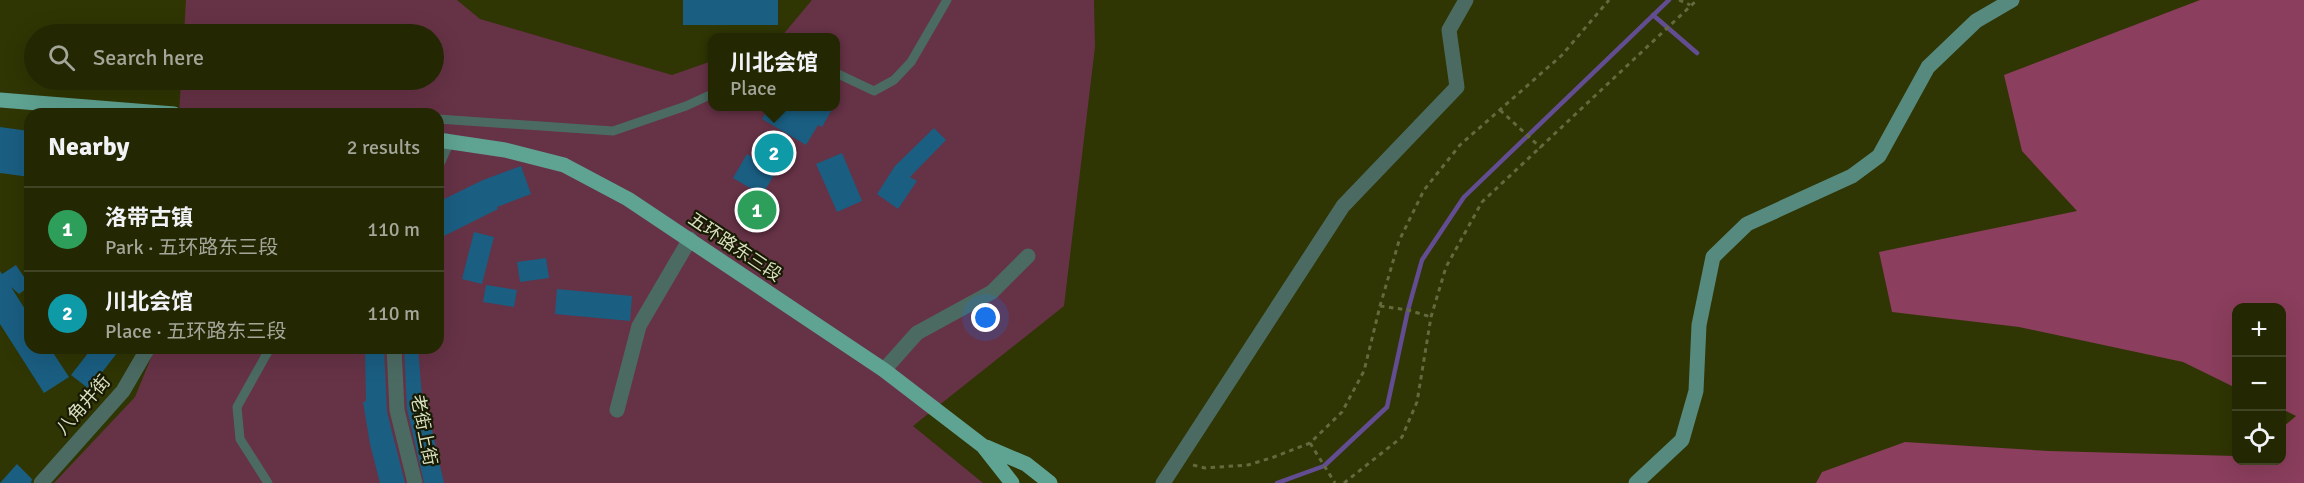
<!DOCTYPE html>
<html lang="en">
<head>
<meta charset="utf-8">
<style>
	:root { --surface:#232802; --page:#2b300c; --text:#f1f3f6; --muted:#a3a699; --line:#404424; --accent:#8bbbb9 }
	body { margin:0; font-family:Signika,"Noto Sans SC",sans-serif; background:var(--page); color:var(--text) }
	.controls { position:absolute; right:18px; bottom:18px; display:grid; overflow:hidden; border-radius:12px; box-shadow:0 6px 24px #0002 }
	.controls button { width:54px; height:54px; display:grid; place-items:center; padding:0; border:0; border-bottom:2px solid var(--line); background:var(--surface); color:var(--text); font:30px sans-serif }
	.you { position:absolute; left:986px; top:318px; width:21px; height:21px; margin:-15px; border:4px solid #fff; border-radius:50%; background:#1a73e8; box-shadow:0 0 0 9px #1a73e833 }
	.badge { display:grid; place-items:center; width:39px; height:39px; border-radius:50%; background:var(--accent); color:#fff; font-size:20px; font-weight:700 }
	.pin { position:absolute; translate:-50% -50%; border:3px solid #fff; box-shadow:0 2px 6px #0006 }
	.popup { position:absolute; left:708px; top:33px; width:132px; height:78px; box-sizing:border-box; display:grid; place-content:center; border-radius:12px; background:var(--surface); filter:drop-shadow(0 2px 4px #0005); font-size:20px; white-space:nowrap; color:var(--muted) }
	.popup b { font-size:22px; color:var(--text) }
	.popup::after { content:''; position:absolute; left:50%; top:100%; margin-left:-12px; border:12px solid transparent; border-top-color:var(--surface) }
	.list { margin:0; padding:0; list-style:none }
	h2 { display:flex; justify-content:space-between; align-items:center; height:78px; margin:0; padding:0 24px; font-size:26px }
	h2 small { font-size:20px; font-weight:400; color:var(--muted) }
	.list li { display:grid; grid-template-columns:39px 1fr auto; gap:18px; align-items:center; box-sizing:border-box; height:84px; padding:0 24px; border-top:2px solid var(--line) }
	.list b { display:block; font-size:22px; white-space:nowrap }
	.list p { margin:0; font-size:20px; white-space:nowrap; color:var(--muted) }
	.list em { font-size:20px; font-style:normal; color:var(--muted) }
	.icon { flex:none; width:33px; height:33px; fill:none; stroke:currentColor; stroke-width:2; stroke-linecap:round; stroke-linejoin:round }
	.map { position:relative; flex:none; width:2304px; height:483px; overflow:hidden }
	.search { position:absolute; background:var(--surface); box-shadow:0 6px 24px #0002; left:24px; top:24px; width:420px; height:66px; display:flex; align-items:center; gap:15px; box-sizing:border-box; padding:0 21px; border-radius:33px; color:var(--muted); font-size:22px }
	.panel { position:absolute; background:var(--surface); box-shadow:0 6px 24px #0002; left:24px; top:108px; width:420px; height:246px; border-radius:18px }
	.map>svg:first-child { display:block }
	.green { fill:#663246 }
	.forest { fill:#8b3e5d }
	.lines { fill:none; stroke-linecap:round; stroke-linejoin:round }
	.stream { stroke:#634d92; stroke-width:4.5 }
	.building { fill:#1a5e82 }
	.path { stroke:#646a3e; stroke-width:3; stroke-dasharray:4.5 4.5; stroke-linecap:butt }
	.lane { stroke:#4b6b62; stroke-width:9 }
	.street { stroke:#4b6b62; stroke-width:15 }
	.secondary { stroke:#578a7e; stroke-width:15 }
	.primary { stroke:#5fa392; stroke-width:15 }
	.labels { text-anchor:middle; stroke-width:4.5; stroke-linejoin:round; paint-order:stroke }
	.street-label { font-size:18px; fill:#d8debe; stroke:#181b03 }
</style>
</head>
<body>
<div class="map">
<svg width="2304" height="483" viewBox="0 0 2304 483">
	<rect width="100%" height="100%" fill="#2f3503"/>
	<!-- green -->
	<path class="green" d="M186,0H457L480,19L672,75L712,61V106H836V38L781,37L812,0H1094L1095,47L1064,306L913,426L983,483H54L135,397L155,348H438V114H179L181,80H434V34H184Z"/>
	<!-- forest -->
	<path class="forest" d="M2200,0H2304V483H1816L1822,472L1905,442L2049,451L2236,456V460H2282V428L2296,416L2282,409V308H2236V388L2183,362L2019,327L1892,312L1879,252L2077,211L2022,151L2004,75Z"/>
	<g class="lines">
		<!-- stream -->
		<path class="stream" d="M1653,15L1697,53
			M1277,483L1324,466L1387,407L1408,310L1422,260L1464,197L1669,0"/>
	</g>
	<!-- building -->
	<path class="building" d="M683,0H778V25H683Z
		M770,106H834L822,127L818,125L806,145L762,119Z
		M0,127L29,131L26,157H30V177L0,173Z
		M934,128L946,140L910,177L917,181L898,209L877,194L895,166Z
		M842,153L862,201L837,212L816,164Z
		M747,154L776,172L762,195L733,178Z
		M521,166L531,194L497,207L498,209L438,239V202L483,180Z
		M474,232L494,237L482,284L462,279Z
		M546,258L549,278L520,282L517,262Z
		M16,265L30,286L19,294L11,287L30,317V348H50L69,377L44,393L0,324V271L2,274Z
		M486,285L517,290L514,307L483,302Z
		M557,289L632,296L630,321L555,314Z
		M92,348H121L89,389L71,375Z
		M365,348H384L387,412L405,483H380L370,444L363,402L366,401Z
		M404,348H418L423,409L427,408L444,483H424L407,409Z
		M17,464L32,479L31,483H0Z"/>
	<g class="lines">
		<!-- path -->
		<path class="path" d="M1679,0L1690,5
			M1500,110L1541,148
			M1380,306L1408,310L1431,317
			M1310,443L1335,483
			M1193,465L1205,468L1248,465L1274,457L1310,443L1342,412L1364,371L1380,306L1399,241L1424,190L1460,145L1562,55L1609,0
			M1344,483L1402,437L1417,402L1431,317L1446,267L1482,202L1697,0"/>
		<!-- lane -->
		<path class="lane" d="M836,73L874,91L894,80L911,62L947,0
			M438,119L613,131L686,106L712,94
			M268,483L240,439L237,407L270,348"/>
		<!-- street -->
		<path class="street" d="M438,161L447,141
			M394,348L397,410L415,483
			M884,370L917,333L992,292L1028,256
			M617,410L639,326L690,239
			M41,483L123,391L148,348
			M1163,483L1343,206L1457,87L1449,30L1466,0"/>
		<!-- secondary -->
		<path class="secondary" d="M1636,483L1682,440L1696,391L1699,325L1713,257L1747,224L1852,176L1879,156L1928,67L1976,21L2012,0"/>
		<!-- primary -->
		<path class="primary" d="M0,100L174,114
			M438,140L505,150L564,165L628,199L884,370L983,446L1012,483
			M986,447L1026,464L1050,483"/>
	</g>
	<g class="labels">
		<!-- street labels -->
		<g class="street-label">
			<text transform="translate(735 247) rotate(34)" y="6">五环路东三段</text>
			<text transform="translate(83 405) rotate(-49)" y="6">八角井街</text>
			<text transform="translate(424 430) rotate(79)" y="6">老街上街</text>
		</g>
	</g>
</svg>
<div class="controls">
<button>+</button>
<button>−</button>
<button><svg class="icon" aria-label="locate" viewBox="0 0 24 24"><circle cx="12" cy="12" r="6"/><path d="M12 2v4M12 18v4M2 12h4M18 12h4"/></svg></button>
</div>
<div class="you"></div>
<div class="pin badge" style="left:757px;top:210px;background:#2e9e5b">1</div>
<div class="pin badge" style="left:774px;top:153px;background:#0f9aa8">2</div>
<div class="popup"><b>川北会馆</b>Place</div>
<div class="search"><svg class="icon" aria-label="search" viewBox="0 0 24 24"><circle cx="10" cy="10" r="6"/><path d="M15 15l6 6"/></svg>Search here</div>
<section class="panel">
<h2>Nearby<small>2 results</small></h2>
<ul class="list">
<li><span class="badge" style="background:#2e9e5b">1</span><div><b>洛带古镇</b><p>Park · 五环路东三段</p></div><em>110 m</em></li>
<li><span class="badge" style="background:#0f9aa8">2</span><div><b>川北会馆</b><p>Place · 五环路东三段</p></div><em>110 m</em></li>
</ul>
</section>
</div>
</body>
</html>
